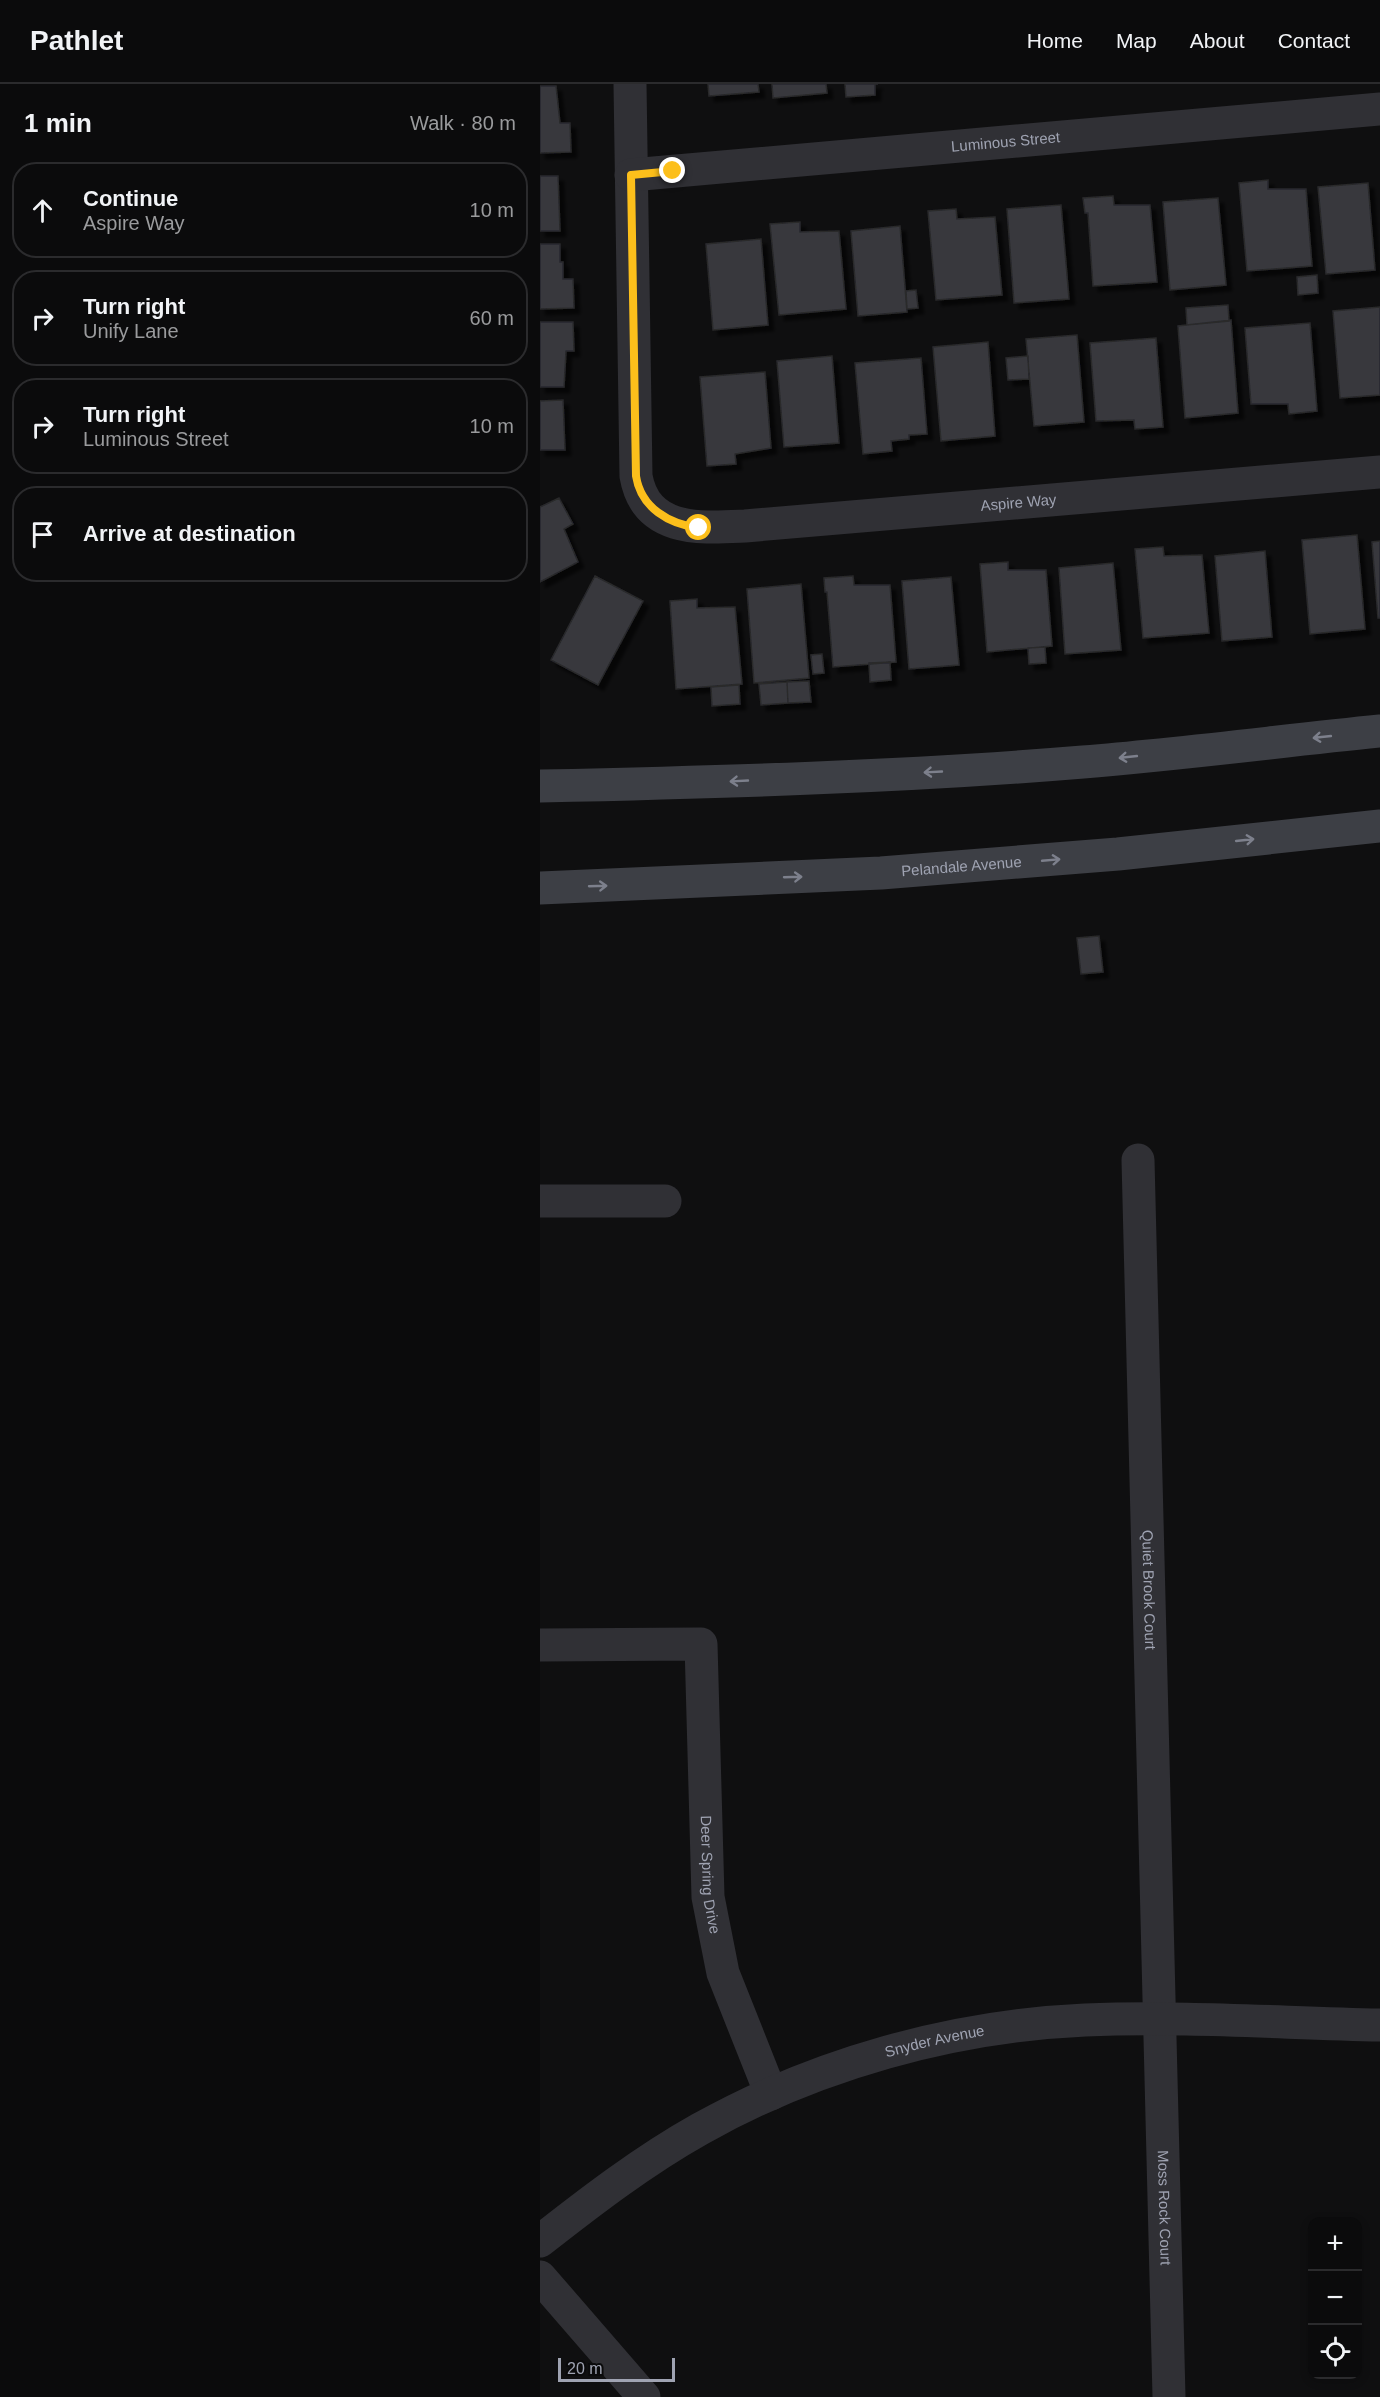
<!DOCTYPE html>
<html lang="en">
<head>
<meta charset="utf-8">
<style>
	:root { --surface:#0b0b0c; --page:#141415; --text:#f1f3f6; --muted:#9a9b9d; --line:#2b2b2d }
	body { margin:0; font-family:Arial,sans-serif; background:var(--page); color:var(--text) }
	.controls { position:absolute; right:18px; bottom:18px; display:grid; overflow:hidden; border-radius:12px; box-shadow:0 3px 9px #0003 }
	.controls button { width:54px; height:54px; display:grid; place-items:center; padding:0; border:0; border-bottom:2px solid var(--line); background:var(--surface); color:var(--text); font:30px sans-serif }
	.scale { position:absolute; left:18px; bottom:15px; width:117px; box-sizing:border-box; padding-left:6px; border:3px solid #9fa3b2; border-top:0; font-size:16px; line-height:21px; white-space:nowrap; color:#9fa3b2; -webkit-text-stroke:4px #0a0a0b; paint-order:stroke }
	.stop { position:absolute; width:18px; height:18px; margin:-14px; border:4px solid #fcbf1b; border-radius:50%; background:#fff }
	.stop.end { background:#fcbf1b; border-color:#fff; box-shadow:0 2px 6px #0008 }
	.list { margin:0; padding:0; list-style:none }
	h2 { display:flex; justify-content:space-between; align-items:center; height:78px; margin:0; padding:0 24px; font-size:26px }
	h2 small { font-size:20px; font-weight:400; color:var(--muted) }
	.list li { display:grid; grid-template-columns:39px 1fr auto; gap:18px; align-items:center; box-sizing:border-box; height:96px; margin:0 12px 12px; padding:0 12px; border:2px solid var(--line); border-radius:24px }
	.list b { display:block; font-size:22px; white-space:nowrap }
	.list p { margin:0; font-size:20px; white-space:nowrap; color:var(--muted) }
	.list em { font-size:20px; font-style:normal; color:var(--muted) }
	.icon { flex:none; width:33px; height:33px; fill:none; stroke:currentColor; stroke-width:2; stroke-linecap:round; stroke-linejoin:round }
	.map { position:relative; flex:none; width:840px; height:2313px; overflow:hidden }
	header { display:flex; align-items:center; gap:36px; box-sizing:border-box; height:84px; padding:0 30px; background:var(--surface); border-bottom:2px solid var(--line) }
	header strong { font-size:28px }
	nav { display:flex; gap:33px; margin-inline-start:auto; font-size:21px }
	main { display:flex }
	aside { flex:1; background:var(--surface) }
	.map>svg:first-child { display:block }
	.building { fill:#38393e; stroke:#29292c; stroke-width:1.5; filter:url(#shadow) }
	.lines { fill:none; stroke-linecap:round; stroke-linejoin:round }
	.minor { stroke:#303035; stroke-width:33 }
	.secondary { stroke:#3d3f45; stroke-width:33 }
	.oneway { stroke:#7d808c }
	.route { stroke:#fcbf1b; stroke-width:8 }
	.labels { text-anchor:middle; stroke-width:5; stroke-linejoin:round; paint-order:stroke }
	.street-label { font-size:15px; fill:#9fa3b2; stroke:#0a0a0b }
</style>
</head>
<body>
<header>
<strong>Pathlet</strong>
<nav><a>Home</a><a>Map</a><a>About</a><a>Contact</a></nav>
</header>
<main>
<aside>
<h2>1 min<small>Walk · 80 m</small></h2>
<ul class="list">
<li><svg class="icon" aria-label="ahead" viewBox="0 0 24 24"><path d="M12 20V5M6 11l6-6 6 6"/></svg><div><b>Continue</b><p>Aspire Way</p></div><em>10 m</em></li>
<li><svg class="icon" aria-label="right" viewBox="0 0 24 24"><path d="M7 20v-9h11M14 6l5 5-5 5"/></svg><div><b>Turn right</b><p>Unify Lane</p></div><em>60 m</em></li>
<li><svg class="icon" aria-label="right" viewBox="0 0 24 24"><path d="M7 20v-9h11M14 6l5 5-5 5"/></svg><div><b>Turn right</b><p>Luminous Street</p></div><em>10 m</em></li>
<li><svg class="icon" aria-label="arrive" viewBox="0 0 24 24"><path d="M6 21V4h12l-3 4 3 4H6"/></svg><div><b>Arrive at destination</b></div></li>
</ul>
</aside>
<div class="map">
<svg width="840" height="2313" viewBox="0 0 840 2313">
	<defs>
		<filter id="shadow"><feDropShadow dx="5.5" dy="5.5" stdDeviation="1.5" flood-color="#0009"/></filter>
	</defs>
	<rect width="100%" height="100%" fill="#0f0f10"/>
	<!-- building -->
	<path class="building" d="M168,0H218L219,8L169,12Z
		M232,0H286L287,9L233,14Z
		M305,0H338H335V11L306,13Z
		M0,2H16L20,39H30L31,68L0,69Z
		M0,92H18L20,147H0Z
		M728,96V105H766L772,182L707,187L699,99Z
		M828,99L835,186L786,190L778,103Z
		M573,112L574,121H610L617,198L553,202L548,129H545L543,114Z
		M678,114L686,201L630,206L623,118Z
		M521,121L529,215L474,219L467,125Z
		M416,125L417,135L455,133L462,211L396,216L388,127Z
		M260,138V148L299,147L306,225L239,231L230,140Z
		M360,142L367,228L318,232L311,147Z
		M221,155L228,241L173,246L166,160Z
		M0,160H20V178H23V195H33L34,224L0,225Z
		M777,191L778,209L758,211L757,193Z
		M376,206L378,224L367,225L366,207Z
		M688,221L689,237L647,241L646,224Z
		M840,223V311L800,314L793,227Z
		M691,236L698,329L645,334L638,242Z
		M0,238H33L34,267H26L24,303H0Z
		M770,239L777,327L749,330L748,320H711L705,244Z
		M537,251L544,338L494,342L486,255Z
		M616,254L623,343L595,345L594,336L556,337L550,259Z
		M448,258L455,352L401,357L393,263Z
		M292,272L299,359L244,363L237,277Z
		M488,272L489,295L468,296L466,274Z
		M381,274L387,350L369,351V355L351,357L352,367L323,370L315,279Z
		M225,288L231,364L195,370L196,380L167,382L160,293Z
		M23,316L25,366H0V317Z
		M19,414L33,440L24,445L38,478L0,498V423Z
		M817,451L825,545L770,550L762,456Z
		M840,457V534H838L832,458Z
		M623,463L624,472L662,471L669,549L603,554L595,465Z
		M725,467L732,553L682,557L675,472Z
		M468,478V486H506L512,562L447,568L440,480Z
		M573,479L581,566L525,570L519,484Z
		M55,492L103,517L58,601L11,576Z
		M313,492L314,501H350L356,578L293,583L287,508H285L284,494Z
		M411,493L419,581L369,585L362,497Z
		M261,500L269,594L214,599L207,505Z
		M157,515V524L195,523L202,600L136,605L130,517Z
		M505,563L506,579L489,580L488,564Z
		M282,570L284,589L273,590L271,571Z
		M350,578L351,596L330,598L329,579Z
		M269,597L271,618L248,619L247,598Z
		M247,598L248,619L221,621L219,600Z
		M199,601L200,620L172,622L171,603Z
		M559,852L563,888L541,890L537,854Z"/>
	<g class="lines">
		<!-- minor -->
		<g class="minor">
			<path id="s1" d="M90,0L96,392C106,449 161,444 205,442L840,388"/>
			<path id="s2" d="M91,91L840,25"/>
			<path id="s3" d="M598,1076L629,2313"/>
			<path d="M0,1117H125"/>
			<path id="s4" d="M0,1561L161,1560L168,1813L183,1889L231,2010"/>
			<path id="s5" d="M0,2157C51,2117 103,2077 160,2045C276,1980 412,1942 545,1936C643,1932 742,1939 840,1941"/>
			<path d="M0,2193L104,2313"/>
		</g>
		<!-- secondary -->
		<g class="secondary">
			<path d="M0,702C181,698 362,693 543,678C642,670 741,657 840,647"/>
			<path id="s6" d="M0,804L341,789L578,770L840,742"/>
		</g>
	</g>
	<!-- one-way arrows -->
	<defs><path id="oneway-shaft" d="M-6 0H5M1.5-3L5.5 0L1.5 3" fill="none" stroke-width="1.6" stroke-linecap="round" stroke-linejoin="round" transform="scale(1.5)"/></defs>
	<g class="oneway">
		<use href="#oneway-shaft" transform="translate(782 653) rotate(174)"/>
		<use href="#oneway-shaft" transform="translate(588 673) rotate(174)"/>
		<use href="#oneway-shaft" transform="translate(393 688) rotate(177)"/>
		<use href="#oneway-shaft" transform="translate(199 697) rotate(177)"/>
		<use href="#oneway-shaft" transform="translate(705 756) rotate(-6)"/>
		<use href="#oneway-shaft" transform="translate(511 776) rotate(-5)"/>
		<use href="#oneway-shaft" transform="translate(253 793) rotate(-2)"/>
		<use href="#oneway-shaft" transform="translate(58 802) rotate(-2)"/>
	</g>
	<g class="lines">
		<!-- route -->
		<path class="route" d="M133,87L91,91L96,392C101,424 129,440 159,444"/>
	</g>
	<g class="labels">
		<!-- street labels -->
		<g class="street-label">
			<text dy="5" stroke="none"><textPath href="#s2" startOffset="376">Luminous Street</textPath></text>
			<text dy="5" stroke="none"><textPath href="#s1" startOffset="801">Aspire Way</textPath></text>
			<text dy="5" stroke="none"><textPath href="#s6" startOffset="422">Pelandale Avenue</textPath></text>
			<text dy="5" stroke="none"><textPath href="#s3" startOffset="430">Quiet Brook Court</textPath></text>
			<text dy="5" stroke="none"><textPath href="#s4" startOffset="392">Deer Spring Drive</textPath></text>
			<text dy="5" stroke="none"><textPath href="#s5" startOffset="447">Snyder Avenue</textPath></text>
			<text dy="5" stroke="none"><textPath href="#s3" startOffset="1048">Moss Rock Court</textPath></text>
		</g>
	</g>
</svg>
<div class="controls">
<button>+</button>
<button>−</button>
<button><svg class="icon" aria-label="locate" viewBox="0 0 24 24"><circle cx="12" cy="12" r="6"/><path d="M12 2v4M12 18v4M2 12h4M18 12h4"/></svg></button>
</div>
<div class="scale">20 m</div>
<div class="stop" style="left:159px;top:444px"></div>
<div class="stop end" style="left:133px;top:87px"></div>
</div>
</main>
</body>
</html>
